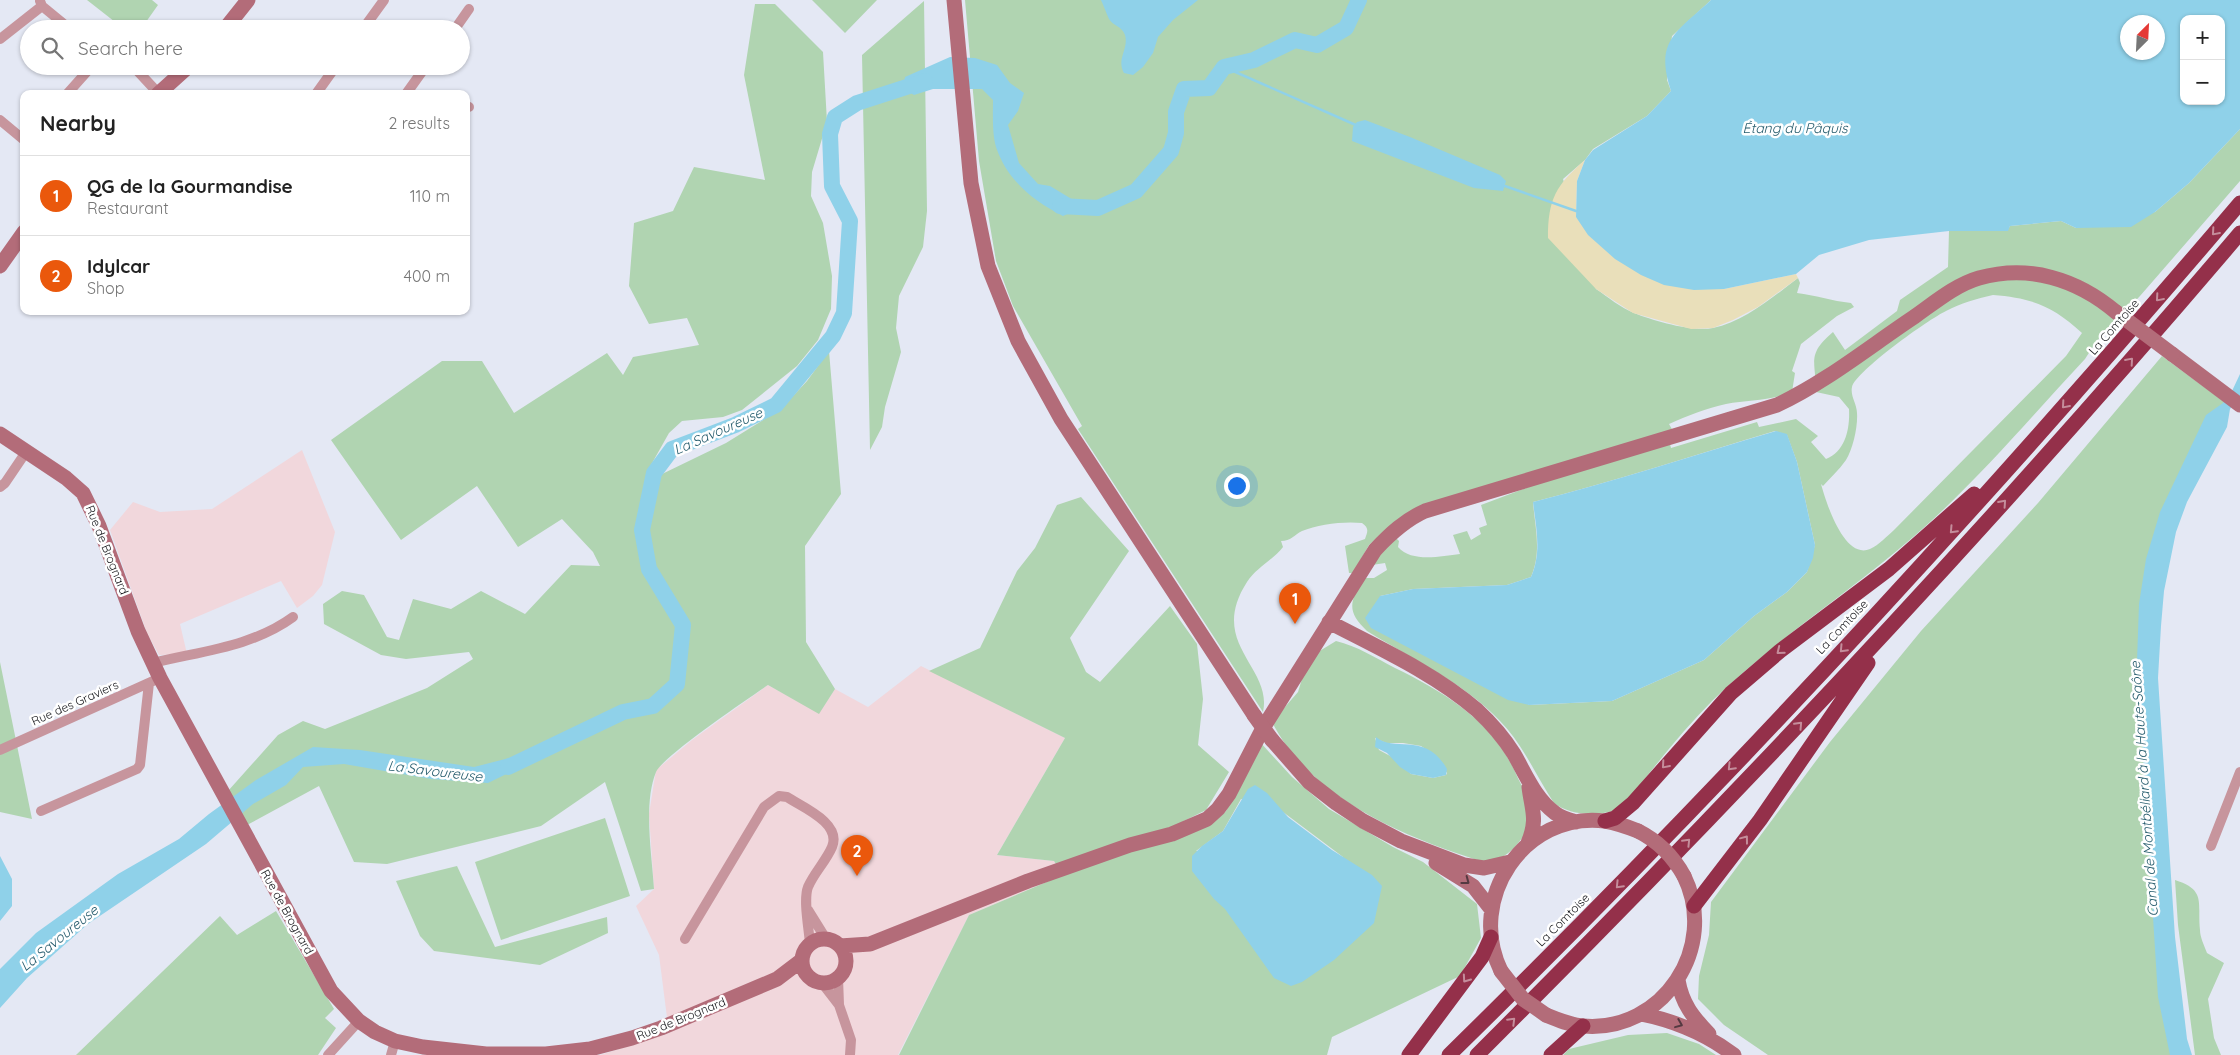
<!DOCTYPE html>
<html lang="en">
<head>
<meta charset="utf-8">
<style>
	:root { --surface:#fff; --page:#f2f2f2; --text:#222; --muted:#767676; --line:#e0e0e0; --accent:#ea580c }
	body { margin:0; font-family:Quicksand,sans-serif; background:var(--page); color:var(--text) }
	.controls { position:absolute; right:15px; top:15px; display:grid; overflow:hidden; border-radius:10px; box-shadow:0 1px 4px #0004 }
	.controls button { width:45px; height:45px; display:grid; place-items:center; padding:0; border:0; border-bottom:1px solid var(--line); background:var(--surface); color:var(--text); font:25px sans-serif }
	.compass { position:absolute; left:2120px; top:15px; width:45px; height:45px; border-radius:50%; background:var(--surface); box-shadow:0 1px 4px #0004; rotate:24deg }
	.you { position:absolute; left:1236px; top:485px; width:18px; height:18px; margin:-12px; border:4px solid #fff; border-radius:50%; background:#1a73e8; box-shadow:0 0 0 8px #1a73e833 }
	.badge { display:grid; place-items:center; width:32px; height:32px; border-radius:50%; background:var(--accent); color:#fff; font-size:16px; font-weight:700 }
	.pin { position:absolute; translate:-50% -41px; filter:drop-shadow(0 1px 2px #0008) }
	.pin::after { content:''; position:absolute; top:26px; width:18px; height:15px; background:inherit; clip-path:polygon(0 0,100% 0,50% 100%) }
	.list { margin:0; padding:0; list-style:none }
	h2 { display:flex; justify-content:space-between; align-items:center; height:65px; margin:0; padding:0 20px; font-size:21px }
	h2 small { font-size:16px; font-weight:400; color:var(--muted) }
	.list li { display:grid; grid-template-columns:32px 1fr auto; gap:15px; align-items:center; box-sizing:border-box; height:80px; padding:0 20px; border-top:1px solid var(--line) }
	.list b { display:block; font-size:19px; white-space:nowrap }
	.list p { margin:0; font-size:16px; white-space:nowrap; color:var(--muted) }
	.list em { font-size:16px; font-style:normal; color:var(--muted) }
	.icon { flex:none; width:28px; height:28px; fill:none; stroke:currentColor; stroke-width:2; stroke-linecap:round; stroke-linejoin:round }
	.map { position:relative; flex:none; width:2240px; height:1055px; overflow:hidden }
	.search { position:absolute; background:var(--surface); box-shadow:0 1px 4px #0004; left:20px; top:20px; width:450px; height:55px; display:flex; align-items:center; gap:12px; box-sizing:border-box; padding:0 18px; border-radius:28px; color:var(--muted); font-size:19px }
	.panel { position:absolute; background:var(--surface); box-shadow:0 1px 4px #0004; left:20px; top:90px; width:450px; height:225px; border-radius:10px }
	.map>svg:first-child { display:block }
	.industrial { fill:#f1d7dc }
	.green { fill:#b0d4b1; fill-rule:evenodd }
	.sand { fill:#e9dfba }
	.water { fill:#8fd1e9; fill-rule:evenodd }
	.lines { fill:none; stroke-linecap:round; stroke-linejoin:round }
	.stream { stroke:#8fd1e9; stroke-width:2.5 }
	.river { stroke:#8fd1e9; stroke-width:16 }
	.street { stroke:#c7959d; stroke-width:10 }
	.secondary { stroke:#b36c79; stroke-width:15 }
	.highway { stroke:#94304a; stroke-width:15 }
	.secondary-bridge { stroke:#b36c79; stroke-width:15 }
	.oneway { stroke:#c48d9b }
	.oneway2 { stroke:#553941 }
	.labels { text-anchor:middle; stroke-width:5; stroke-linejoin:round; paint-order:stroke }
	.street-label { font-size:12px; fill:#16171b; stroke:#fff }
	.water-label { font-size:14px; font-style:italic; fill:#265c6d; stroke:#fff }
</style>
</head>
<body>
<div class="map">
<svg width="2240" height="1055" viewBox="0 0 2240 1055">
	<rect width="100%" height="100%" fill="#e4e8f4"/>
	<!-- industrial -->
	<path class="industrial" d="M302,450L335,532L322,585L313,596L297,608L281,581L180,624L187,654L159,655L147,633L110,530L133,502L160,512L212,509Z
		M921,666L1065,738L997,855L1054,861L1063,875L969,915L898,1055H600L669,1033L659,955L636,906L654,889L649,814L656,770L692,740L768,685L819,713L835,689L868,707Z"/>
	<!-- green -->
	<path class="green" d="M87,0H152L158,5L141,29H124Z
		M812,0H877L845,33Z
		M965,0H1711L1672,36L1667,80L1671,91L1647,116L1593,149L1585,160L1563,179L1596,289C1608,297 1621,308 1634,313C1654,321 1692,332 1713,328C1744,322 1773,297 1798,278L1800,283L1797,293C1815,295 1832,301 1851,303L1854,307L1837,316L1801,344L1792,371L1795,373L1792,392C1771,401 1748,400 1726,404C1707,408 1687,416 1669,424L1673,431L1397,520L1369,545L1353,573H1349L1345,546L1365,539C1368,531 1369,528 1362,523C1345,521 1318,524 1302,531C1294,535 1291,541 1281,541L1283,547C1273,560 1256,568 1247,582C1207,644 1273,667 1263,712L1078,429L1082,426L1013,306L996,261L979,161Z
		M924,1L927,211L923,247L899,296L896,328L901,352L885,407L882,427L870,450L862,55Z
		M755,4H775L823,52L827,122L812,172L811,196L823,223L832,276L831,309L818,340L797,366L742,410L723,417L682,421L669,433L651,465L660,475L726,443L781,409L807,381L829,351L841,494L805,546L806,642L835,689L819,714L768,685C749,698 662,757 656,772C643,804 652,855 654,889L641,891L605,782L541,826L387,864L354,862L319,786L247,825L228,791L278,735L303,721L325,729L427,688L473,659L469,652L406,659L381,655L324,624L323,604L342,591L364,595L387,637L399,640L413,599L451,609L481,591L525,614L571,565L600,566L593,552L562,519L518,547L477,486L401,540L331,440L442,361H482L514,413L607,353L623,375L633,357L699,345L687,318L649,324L629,286L634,223L673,211L694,167L765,180L744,75Z
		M2240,129V181L2140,296L2096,342L2085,359C2029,419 1975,484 1912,538C1847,594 1775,640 1713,700C1680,733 1652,770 1623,806C1605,818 1570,816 1554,803C1536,776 1523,744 1500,721C1463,682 1412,659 1367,631C1346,611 1350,602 1363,578H1374L1387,570L1385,563L1372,565L1378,556L1396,538L1399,541L1398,547C1412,563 1441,556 1460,554L1453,535L1467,531L1471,540L1481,534L1479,528L1487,525L1481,505L1534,485L1670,444L1671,448L1757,422L1759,427L1796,419L1818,436L1811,442L1826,459C1846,451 1850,428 1849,409L1839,397L1816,392C1816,361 1806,355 1833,332L1845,350L1897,311L1900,300L1948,267L1949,231H2007L2010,226L2061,221L2076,228L2155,212L2189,183ZM1993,295C2032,298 2053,306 2082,333L2066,356L1894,530C1887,536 1879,545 1870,549C1844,560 1826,502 1821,484L1823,486C1830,478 1839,470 1846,460C1853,449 1858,426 1857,413C1857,404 1850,396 1852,387C1856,371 1929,319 1946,311C1961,303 1976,299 1993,295ZM1775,431L1787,435L1797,462L1815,545L1807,572L1787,592L1754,616L1704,660L1612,701L1529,705L1380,596L1413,589L1507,585L1531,577C1542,551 1535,528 1533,502C1615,481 1695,455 1775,431Z
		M2162,356L2227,404L2146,594L2173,1055H1768L1724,1025L1698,999L1699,976L1709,935L1711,902L1830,742L1921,631L2038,503Z
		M1081,497L1129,551L1070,638L1086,672L1100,682L1170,606L1197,644L1203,699L1198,745L1229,772L1206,810L1184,821H1215L1226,811L1260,742L1292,777L1329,809L1393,847L1423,862L1477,904L1481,938L1460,976L1332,1037L1327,1055H899L969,915L1063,875L1054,861L997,855L1065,738L929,671L980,648L1017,571L1035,548L1057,505ZM1241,799L1283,812L1343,857L1196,851L1223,831Z
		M1336,641C1357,646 1376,658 1395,668C1446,693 1494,722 1517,776C1520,783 1525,790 1526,797C1529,808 1527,821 1527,831C1514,850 1504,862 1480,861C1403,836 1311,799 1272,722L1298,692L1305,669L1318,652ZM1375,738L1386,743H1403L1421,746L1436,756L1447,773L1446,775L1433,778L1411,774L1394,758L1379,750Z
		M0,662L32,819L0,812Z
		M605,818L630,896L501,940L475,862Z
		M457,866L495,947L607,917L608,933L540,965L434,951L420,936L396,881Z
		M2175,880C2207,890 2197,903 2200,930C2200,937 2204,945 2207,953L2224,963L2208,999L2214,1038L2221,1055H2195L2178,925Z
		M276,911L334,1009L325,1018L336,1028L318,1055H76L220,916L237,935Z
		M1667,1033L1699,1044L1716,1055H1563L1569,1049L1628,1035Z"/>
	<!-- sand -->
	<path class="sand" d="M1585,160L1577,181L1576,217L1724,289L1796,274L1798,278L1758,307L1733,320L1713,328L1691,329L1633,313L1596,289L1548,238C1548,199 1556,185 1585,160Z"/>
	<!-- water -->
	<path class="water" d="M1094,0H1198L1173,20L1158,37L1153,53L1143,67L1133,75L1124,73C1116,59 1129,49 1125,35C1122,26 1113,26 1109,19C1106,13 1104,6 1101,0Z
		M1711,0H2240V129L2189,183L2155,212L2131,227L2076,228L2061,221L2010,226L2008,231H1949L1869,240L1819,255L1796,274L1724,289L1694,290L1664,285L1641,275L1615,259L1588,235L1576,217L1577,181L1585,160L1593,150L1647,116L1671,91C1654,40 1677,32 1711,0ZM2184,19H2221V101H2184ZM2128,22H2158V52H2128Z
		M950,57L975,58L997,65L1010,83L1024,93L1018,111L1008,125L1019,163L1038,184L1050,186L1070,198L1081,208L1063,216C1033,201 1007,180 996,147C992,133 993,114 993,100L982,89H933L914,95L903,88L905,77Z
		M1365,120L1410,137L1500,175L1506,181L1503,191L1474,188L1352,141L1353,127L1357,122Z
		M2240,374V396L2230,409L2227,427L2187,502L2176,532L2164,591L2161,626L2158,678L2175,937L2187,1039L2192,1055H2170L2158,997L2137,661L2139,604L2146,559L2160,512L2206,415L2223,403L2232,391Z
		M1776,431L1787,434L1797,462L1815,545L1813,558L1807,572L1787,592L1754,616L1704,660L1612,701L1529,705L1508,700L1371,628L1365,618L1380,596L1413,589L1507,585L1531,577C1542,552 1536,528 1533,502C1615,481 1695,455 1776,431Z
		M1376,737C1394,753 1426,731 1447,769L1446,775L1433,778L1411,774L1400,767L1387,753L1375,747Z
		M313,747L360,750L474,767L529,753L527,764L488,783L431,779L344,764L303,767L286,785L253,804L206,844L88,924L27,978L0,1008V969L36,933L118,874L179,839L209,814L256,780Z
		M1255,785L1267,793L1288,817L1332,850L1372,875L1382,886L1374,923L1334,960L1302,982L1291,986L1274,978L1225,909L1214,899L1192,871V856L1202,846L1223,831L1248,789Z
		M0,856L12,879V906L0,921Z"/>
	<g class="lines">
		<!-- stream -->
		<path class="stream" d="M1224,67L1358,126
			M1502,185L1576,211"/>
		<!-- river -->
		<path class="river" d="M1060,206L1098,208L1136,191L1171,151L1176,133V112L1184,89L1209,88L1224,67L1254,60L1295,40L1317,45L1346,28L1359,0
			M508,767L623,712L653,706L677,684L683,625L649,569L642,530L654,473L672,449L735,425L776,405L833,336L844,313L850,221L832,186L830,134L835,117L857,103L925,81"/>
		<!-- street -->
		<path class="street" d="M40,1L42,6L70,29
			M363,29L384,0
			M455,29L469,9
			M0,39L42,6
			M133,66L159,94
			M67,94L92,66
			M316,94L336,66
			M406,94L426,66
			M466,107H469
			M0,120L24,140
			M0,487L5,483L26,452
			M153,663C201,651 252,647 293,617
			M0,750L153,681
			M41,811L137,769L140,765L149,683
			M2211,846L2240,772
			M808,910L826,939
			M685,939L764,807L779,796L787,797C802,807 842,823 832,847C826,861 814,873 808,887C803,900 809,929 810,944
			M838,978L839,1005L851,1040L850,1055
			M822,983L839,1005
			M328,1055L359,1021
			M391,1055L395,1041"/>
		<!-- secondary -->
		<path class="secondary" d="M954,0L971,183L988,266L1018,341L1061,419L1254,715
			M225,29L248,0
			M158,94L189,66
			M0,266L24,232
			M2172,354L2240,405
			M0,434L66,478L83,493L99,526L138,631L160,678L331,991L359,1021L375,1032L395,1041L423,1047L486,1054H546L590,1049L632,1038L661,1028L777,979L802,960
			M1329,622C1379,648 1434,673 1477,710C1491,723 1504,738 1514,754C1526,775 1535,798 1555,813C1561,818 1569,820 1576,822
			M1272,740L1309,782L1336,803L1363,821L1401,841L1464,865L1484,868L1510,862
			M1528,843C1538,819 1532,811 1529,787
			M1436,863L1473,886L1491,909
			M802 961a22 22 0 1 1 44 0a22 22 0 1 1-44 0Z
			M840,946L870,944L1028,881L1130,845L1172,834L1207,819L1218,809L1229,794L1263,728L1375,550C1390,534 1405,520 1425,511L1777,405C1826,382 1869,347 1914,317C1934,303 1955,285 1979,278C2029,264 2077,279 2116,312
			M1501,971C1466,899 1524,811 1605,821C1616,823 1628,827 1638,831
			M1678,980C1682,1004 1693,1017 1709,1034
			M1641,1014C1676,1021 1706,1034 1734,1055
			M1546,1015C1558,1020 1570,1025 1583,1026C1663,1033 1719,947 1684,876"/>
		<!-- highway -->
		<path class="highway" d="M1605,821L1615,818L1633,803L1731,693L1780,651L1889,569L1974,494
			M1694,906L1760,820L1868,663
			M1409,1055L1482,957L1491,937
			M1449,1055C1726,784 1989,498 2240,203
			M1477,1055C1742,791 1998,518 2240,233
			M1551,1055L1583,1026"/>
		<!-- secondary-bridge -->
		<path class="secondary-bridge" d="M2116,312L2172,354
			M1254,715L1272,740
			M1638,831C1658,841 1673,856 1684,876
			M1501,971L1523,999L1546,1015"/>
	</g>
	<!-- one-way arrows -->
	<defs><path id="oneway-chevron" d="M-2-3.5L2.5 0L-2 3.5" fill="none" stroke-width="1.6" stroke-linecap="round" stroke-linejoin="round" transform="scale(1.25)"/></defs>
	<g class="oneway">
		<use href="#oneway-chevron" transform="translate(2215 232) rotate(131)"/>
		<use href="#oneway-chevron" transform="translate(2159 298) rotate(131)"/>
		<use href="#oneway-chevron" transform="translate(2130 361) rotate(-49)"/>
		<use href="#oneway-chevron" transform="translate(2065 405) rotate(131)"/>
		<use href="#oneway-chevron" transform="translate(2003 503) rotate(-48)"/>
		<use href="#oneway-chevron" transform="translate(1953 530) rotate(133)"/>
		<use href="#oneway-chevron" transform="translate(1843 649) rotate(133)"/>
		<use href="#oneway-chevron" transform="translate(1780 651) rotate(141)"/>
		<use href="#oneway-chevron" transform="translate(1799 725) rotate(-47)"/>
		<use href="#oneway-chevron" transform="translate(1665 765) rotate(131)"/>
		<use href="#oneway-chevron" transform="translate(1731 767) rotate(134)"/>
		<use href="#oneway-chevron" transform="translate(1745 839) rotate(-53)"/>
		<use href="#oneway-chevron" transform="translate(1687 842) rotate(-46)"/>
		<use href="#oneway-chevron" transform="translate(1619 885) rotate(134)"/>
		<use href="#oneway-chevron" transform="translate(1466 979) rotate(125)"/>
		<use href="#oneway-chevron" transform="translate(1512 1021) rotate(-45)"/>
	</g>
	<g class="oneway2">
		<use href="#oneway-chevron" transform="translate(1466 881) rotate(37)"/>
		<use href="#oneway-chevron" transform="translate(1679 1024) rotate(22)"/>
	</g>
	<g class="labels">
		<!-- street labels -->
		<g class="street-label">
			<text transform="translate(2114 327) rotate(-49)" y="4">La Comtoise</text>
			<text transform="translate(107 550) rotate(68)" y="4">Rue de Brognard</text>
			<text transform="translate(1842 627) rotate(-47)" y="4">La Comtoise</text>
			<text transform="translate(75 703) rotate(-24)" y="4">Rue des Graviers</text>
			<text transform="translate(287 912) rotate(61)" y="4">Rue de Brognard</text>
			<text transform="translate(1563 920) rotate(-45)" y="4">La Comtoise</text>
			<text transform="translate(681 1019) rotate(-22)" y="4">Rue de Brognard</text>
		</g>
		<!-- water labels -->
		<g class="water-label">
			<text x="1795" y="133">Étang du Pâquis</text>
			<text transform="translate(718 431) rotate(-24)" y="5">La Savoureuse</text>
			<text transform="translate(435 771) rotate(7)" y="5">La Savoureuse</text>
			<text transform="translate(2144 789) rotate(-94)" y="5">Canal de Montbéliard à la Haute-Saône</text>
			<text transform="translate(59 938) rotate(-39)" y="5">La Savoureuse</text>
		</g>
	</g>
</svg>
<div class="controls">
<button>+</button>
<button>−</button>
</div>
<svg class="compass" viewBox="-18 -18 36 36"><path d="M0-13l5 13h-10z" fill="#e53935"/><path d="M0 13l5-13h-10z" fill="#767676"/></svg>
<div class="you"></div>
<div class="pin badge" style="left:1295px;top:624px">1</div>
<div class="pin badge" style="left:857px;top:876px">2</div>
<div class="search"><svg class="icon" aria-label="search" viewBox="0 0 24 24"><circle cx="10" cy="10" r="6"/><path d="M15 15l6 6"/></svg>Search here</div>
<section class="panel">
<h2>Nearby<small>2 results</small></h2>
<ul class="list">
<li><span class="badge">1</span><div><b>QG de la Gourmandise</b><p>Restaurant</p></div><em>110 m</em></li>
<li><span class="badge">2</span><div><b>Idylcar</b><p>Shop</p></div><em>400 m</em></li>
</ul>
</section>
</div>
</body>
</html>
